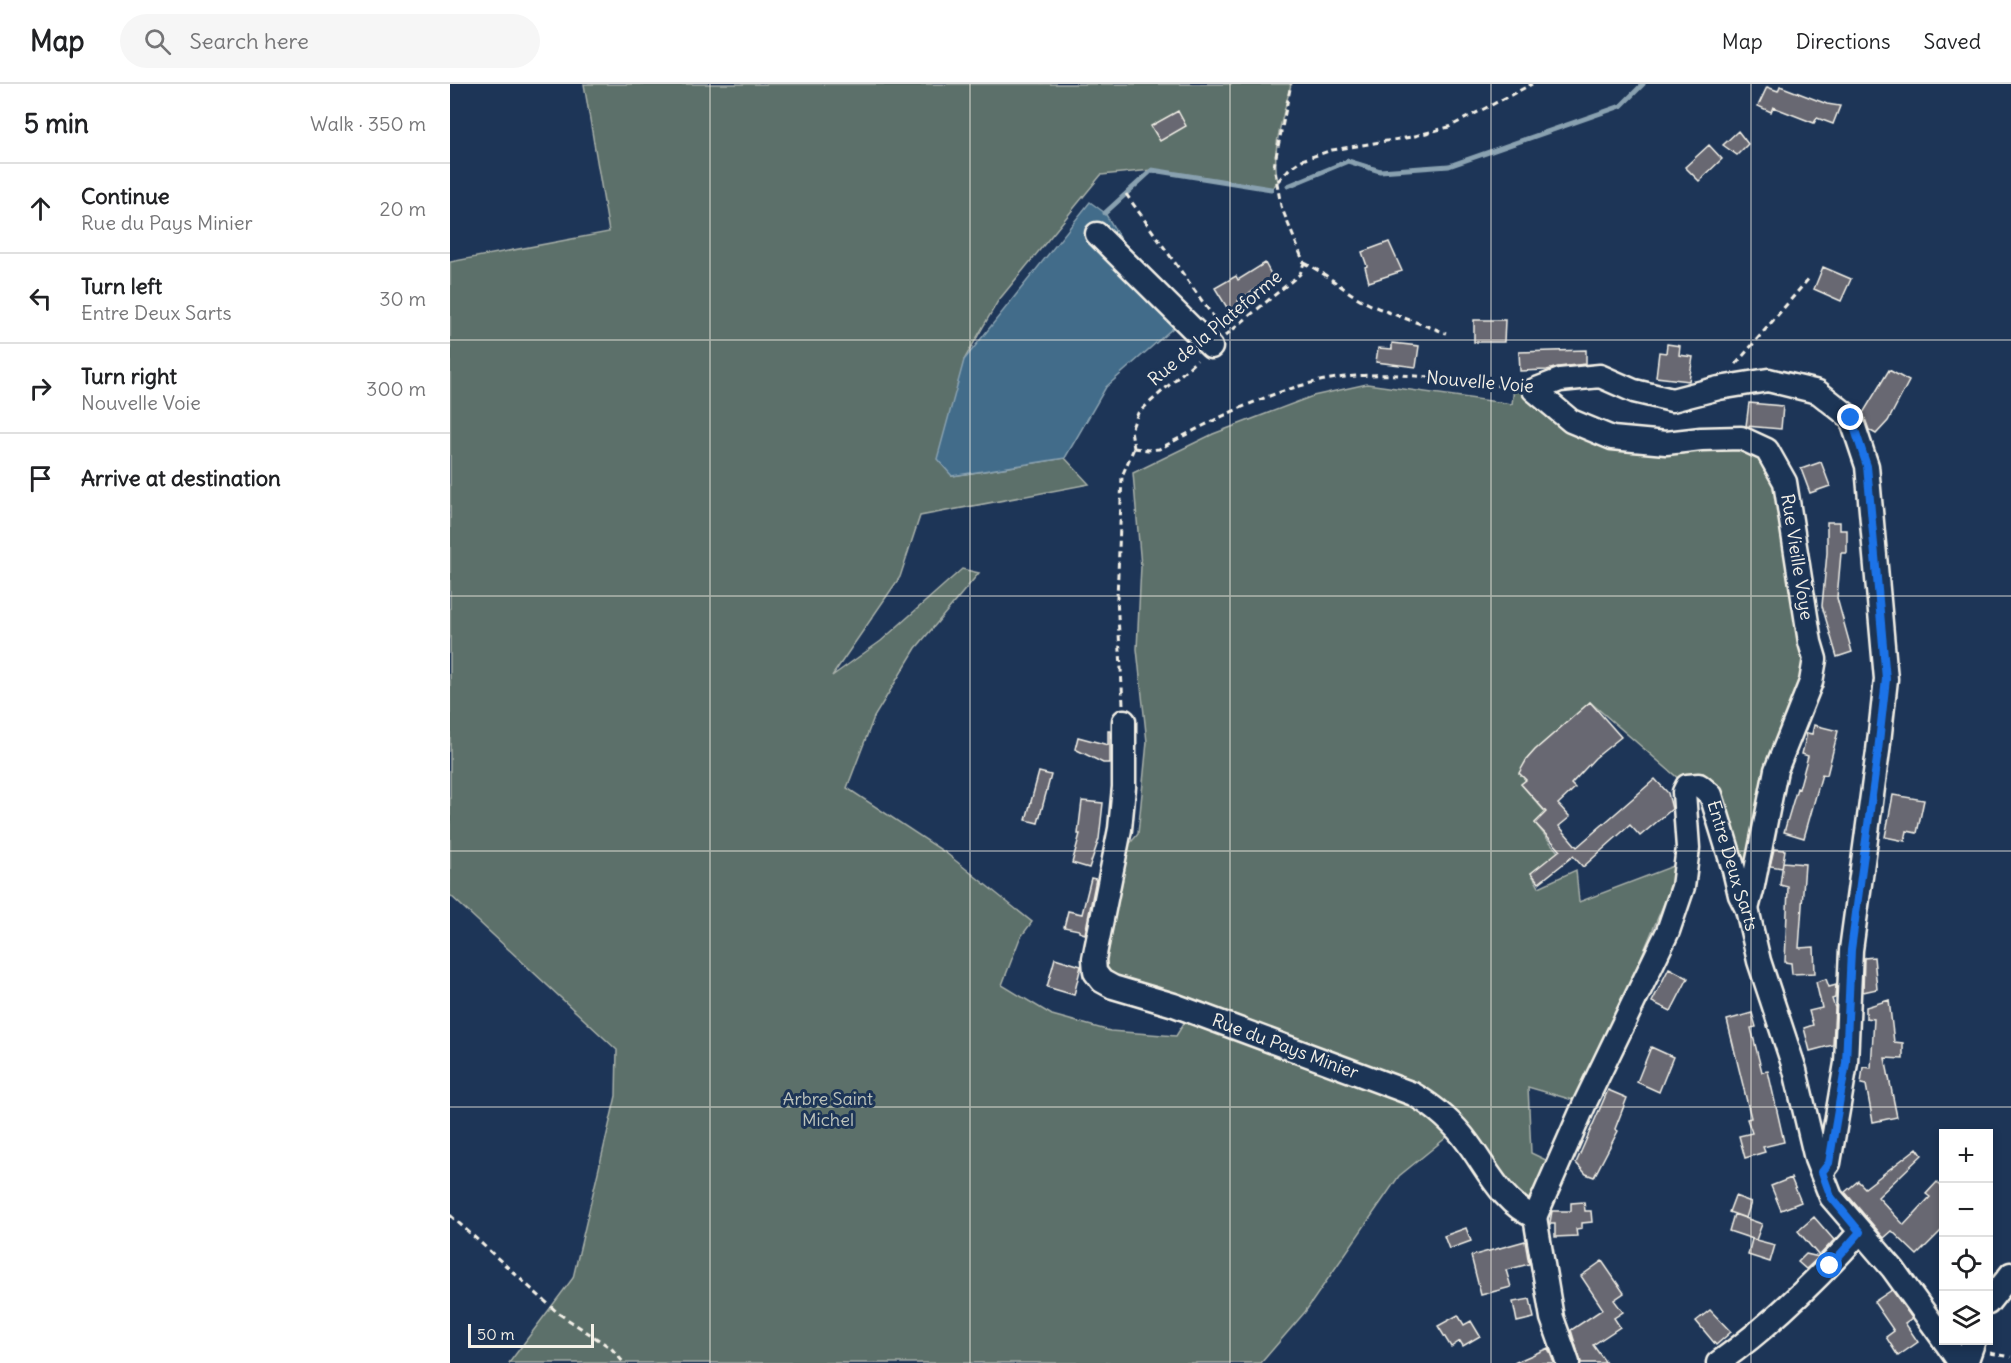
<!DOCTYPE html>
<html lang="en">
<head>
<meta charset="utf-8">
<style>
	:root { --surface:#fff; --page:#f6f6f6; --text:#202124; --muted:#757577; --line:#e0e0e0 }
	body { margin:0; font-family:Delius,sans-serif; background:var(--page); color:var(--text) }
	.controls { position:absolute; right:18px; bottom:18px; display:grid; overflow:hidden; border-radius:0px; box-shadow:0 3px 9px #0003 }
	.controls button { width:54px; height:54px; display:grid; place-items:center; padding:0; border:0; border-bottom:2px solid var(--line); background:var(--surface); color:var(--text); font:30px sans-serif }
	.scale { position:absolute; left:18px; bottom:15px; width:126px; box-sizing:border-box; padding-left:6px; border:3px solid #f4f1e8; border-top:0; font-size:16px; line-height:21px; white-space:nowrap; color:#f4f1e8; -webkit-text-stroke:4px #1d3557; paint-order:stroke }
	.stop { position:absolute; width:18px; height:18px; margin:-14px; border:4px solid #1a73e8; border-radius:50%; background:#fff }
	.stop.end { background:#1a73e8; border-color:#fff; box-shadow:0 2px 6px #0008 }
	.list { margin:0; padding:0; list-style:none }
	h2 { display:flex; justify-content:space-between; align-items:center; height:78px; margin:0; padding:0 24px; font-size:26px }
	h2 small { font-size:20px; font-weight:400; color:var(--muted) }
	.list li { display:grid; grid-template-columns:39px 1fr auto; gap:18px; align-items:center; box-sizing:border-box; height:90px; padding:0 24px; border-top:2px solid var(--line) }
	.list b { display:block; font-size:22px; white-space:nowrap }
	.list p { margin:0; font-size:20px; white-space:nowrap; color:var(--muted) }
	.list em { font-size:20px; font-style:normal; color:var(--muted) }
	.icon { flex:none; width:33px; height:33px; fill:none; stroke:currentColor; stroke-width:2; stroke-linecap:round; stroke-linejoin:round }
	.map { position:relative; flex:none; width:1561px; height:1279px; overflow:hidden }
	header { display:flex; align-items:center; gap:36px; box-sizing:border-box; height:84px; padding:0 30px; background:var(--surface); border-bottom:2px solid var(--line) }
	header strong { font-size:28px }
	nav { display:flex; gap:33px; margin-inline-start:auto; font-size:21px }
	.search { width:420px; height:54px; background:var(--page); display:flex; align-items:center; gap:15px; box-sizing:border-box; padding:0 21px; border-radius:33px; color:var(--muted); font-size:22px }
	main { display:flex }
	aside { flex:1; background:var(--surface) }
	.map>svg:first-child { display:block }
	.green { fill:#5b6f6a; stroke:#a8b0a9; stroke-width:1.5 }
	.water { fill:#426c8a; stroke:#89a1b0; stroke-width:1.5 }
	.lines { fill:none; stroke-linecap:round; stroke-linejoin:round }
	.stream { stroke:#89a1b0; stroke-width:5 }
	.building { fill:#686872; stroke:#f4f1e8; stroke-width:1.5 }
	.minor-casing { stroke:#f4f1e8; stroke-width:27 }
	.path { stroke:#f4f1e8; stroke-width:3; stroke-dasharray:6 4.5; stroke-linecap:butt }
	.minor { stroke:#1d3557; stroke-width:22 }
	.route { stroke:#1a73e8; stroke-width:8 }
	.grid { fill:none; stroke:#f4f1e8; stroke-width:1.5; stroke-opacity:0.55 }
	.labels { text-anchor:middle; stroke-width:6; stroke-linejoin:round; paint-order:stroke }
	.street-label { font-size:18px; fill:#f4f1e8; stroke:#1d3557 }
	.park-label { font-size:18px; fill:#bec4bc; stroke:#1d3557 }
</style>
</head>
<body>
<header>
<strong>Map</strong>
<div class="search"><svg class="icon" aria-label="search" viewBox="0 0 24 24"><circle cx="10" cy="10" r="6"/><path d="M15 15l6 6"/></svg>Search here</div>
<nav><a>Map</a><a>Directions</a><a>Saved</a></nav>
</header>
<main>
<aside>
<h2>5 min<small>Walk · 350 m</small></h2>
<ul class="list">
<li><svg class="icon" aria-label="ahead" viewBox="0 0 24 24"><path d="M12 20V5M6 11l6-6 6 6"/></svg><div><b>Continue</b><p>Rue du Pays Minier</p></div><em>20 m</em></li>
<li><svg class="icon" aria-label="left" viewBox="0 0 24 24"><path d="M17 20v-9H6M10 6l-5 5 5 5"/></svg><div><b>Turn left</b><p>Entre Deux Sarts</p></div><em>30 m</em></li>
<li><svg class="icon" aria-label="right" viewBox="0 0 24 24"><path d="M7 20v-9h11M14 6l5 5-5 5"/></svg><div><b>Turn right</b><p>Nouvelle Voie</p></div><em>300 m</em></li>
<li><svg class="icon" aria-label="arrive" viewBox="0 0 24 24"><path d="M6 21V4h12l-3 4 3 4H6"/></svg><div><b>Arrive at destination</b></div></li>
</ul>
</aside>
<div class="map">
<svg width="1561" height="1279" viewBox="0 0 1561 1279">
	<rect width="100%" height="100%" fill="#1d3557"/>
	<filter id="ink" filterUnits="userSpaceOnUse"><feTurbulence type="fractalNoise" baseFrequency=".0167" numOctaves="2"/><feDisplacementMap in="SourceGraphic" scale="12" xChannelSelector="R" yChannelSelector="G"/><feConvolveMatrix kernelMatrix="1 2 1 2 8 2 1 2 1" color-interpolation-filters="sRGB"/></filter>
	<g filter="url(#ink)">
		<!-- green -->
		<path class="green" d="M134,0H841C834,31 820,66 828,98L821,105L702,86L651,91L548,217L514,276L502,392L615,374L639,400L470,432L450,493L382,592L431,557L512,485L529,489L466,564L424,633L397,704L496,769L582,838L570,854L552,901L602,931L660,947L726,952L741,928L652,897L665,777L688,750L697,658L687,565L691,482L683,389L763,350L863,312L917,300L1062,320L1064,304L1084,306L1121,337L1317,366L1360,558L1302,806L1261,711L1237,702L1140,618L1085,666L1077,675L1070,689L1076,696L1071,700L1096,729L1085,739L1108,768L1081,789L1089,803L1126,786L1129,818L1231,779L1130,1018L1078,1003L1081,1069L1102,1079L1086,1120L1073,1122L1008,1044L949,1092L855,1228L811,1279H59L123,1194L166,1012L167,966L0,811V178L159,148Z"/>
		<!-- water -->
		<path class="water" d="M640,118L655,129L724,243L656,303L615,374L502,392L487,375L514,276Z"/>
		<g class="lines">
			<!-- stream -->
			<path class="stream" d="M838,102L898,77L930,87L999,82L1171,22L1193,0
				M655,129L702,86L821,105"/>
		</g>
		<!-- building -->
		<path class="building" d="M1330,2L1377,20L1390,22L1383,40L1367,34L1364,39L1323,23L1321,28L1308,22L1317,3L1328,7Z
			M728,27L736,42L710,57L701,42Z
			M1288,47L1298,60L1287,71L1273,61Z
			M1259,61L1272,75L1249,97L1235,83Z
			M939,158L952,187L919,198L915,183L917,182L912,168Z
			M815,179L823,194L788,217L792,223L781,230L765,204L786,192L788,196Z
			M1373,183L1401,195L1391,217L1364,205Z
			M1024,236H1055L1054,258H1024Z
			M942,259L969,262L966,283L926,278L928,264L942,265Z
			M1217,260L1230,262L1229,271L1243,273L1239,297L1206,293L1209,268L1216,269Z
			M1136,266V280L1108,283L1097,286L1070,287L1069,268Z
			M1439,286L1459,297L1438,337L1426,350L1419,346L1413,329Z
			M1299,319L1333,322L1331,345L1296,342Z
			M1371,378L1380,402L1360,409L1351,385Z
			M1377,438H1390V446H1397V469H1391L1387,514L1402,568L1387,573L1372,522L1377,469Z
			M1140,618L1171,653L1145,674L1121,700L1125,704L1108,720L1120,733L1109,742L1127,763L1205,695L1218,709L1222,725L1190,752L1180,741L1133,783L1123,772L1089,799L1081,789L1110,766L1085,739L1096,728L1071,700L1076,696L1069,689L1077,675L1085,666Z
			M1364,641L1388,647L1377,691L1372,690L1354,754L1334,748L1347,704L1349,705L1358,672L1352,670L1357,649L1362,650Z
			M658,647H660V679H653L625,665L628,653L658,661Z
			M589,688L601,691L588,739L576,736Z
			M1443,711L1474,716L1467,749L1457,747L1455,757L1435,753Z
			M632,717L653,719L649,755L639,784L622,779L630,750H628Z
			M1324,765L1335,766L1332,784L1320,782Z
			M1333,778L1355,780L1349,864L1364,863L1365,889L1342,890L1341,879L1335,878L1338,803L1330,801Z
			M641,794L646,795L635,850L629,848V846L614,843L618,827L632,830Z
			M1424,873L1427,905L1413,908L1414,874Z
			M605,874L631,882L624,911L597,903Z
			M1219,884L1238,894L1221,927L1202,918Z
			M1376,895L1379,903L1386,901L1385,914L1382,915L1385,924L1383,961L1360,967L1354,944L1363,941L1359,927L1372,924L1366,898Z
			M1439,916L1444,958L1453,959V975L1435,974L1447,1033L1423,1038L1416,1001L1411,1000L1413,983L1421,984L1424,935L1416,934V923Z
			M1302,929L1306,943L1301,944L1312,988L1318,987L1334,1058L1313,1063L1315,1068L1295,1074L1289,1052L1302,1049L1297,1035L1301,1034L1277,936Z
			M1201,963L1223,973L1209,1008L1187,998Z
			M1158,1006L1177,1014L1165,1045L1168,1047L1144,1093L1136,1090L1126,1079Z
			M1467,1064L1472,1071L1428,1113L1454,1141L1480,1113L1476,1110L1487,1098L1491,1102L1494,1099V1144L1467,1171L1442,1147L1434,1154L1395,1108L1408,1097L1415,1104Z
			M1341,1094L1351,1118L1331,1126L1321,1102Z
			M1285,1112L1301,1118L1296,1134L1279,1128Z
			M1134,1118L1135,1127H1141L1142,1138L1132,1139V1144L1126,1145L1127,1152L1105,1153V1140H1100V1138L1102,1127H1121V1119Z
			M1284,1130L1312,1140L1306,1156L1279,1147Z
			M1364,1133L1384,1156L1369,1172L1348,1147Z
			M1016,1144L1021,1157L999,1165L994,1152Z
			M1302,1155L1325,1161L1320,1178L1298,1171Z
			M1075,1157L1079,1180L1056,1186L1061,1203L1031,1211L1021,1172Z
			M1356,1170L1369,1173L1356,1185L1348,1178Z
			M1152,1177L1174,1209L1164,1216L1173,1228L1164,1234L1170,1243L1143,1261L1156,1279H1131L1121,1246L1153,1225L1131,1192Z
			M1442,1206L1462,1234L1455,1239L1468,1258L1448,1272L1436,1253L1444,1247L1424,1218Z
			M1080,1215L1084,1234L1067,1238L1063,1218Z
			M1260,1226L1281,1248L1266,1261L1246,1237Z
			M1008,1231L1014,1241L1021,1237L1030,1252L1013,1262L1010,1257L1001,1263L988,1242Z
			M1098,1264L1104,1279H1064Z"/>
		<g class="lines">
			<defs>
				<g id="minor">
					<path d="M647,150L761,263"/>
					<path id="s1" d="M674,637V703L670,745L644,875L645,888L652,897L663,903L724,921L963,1010C985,1023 1003,1038 1018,1059C1038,1086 1052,1119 1085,1133"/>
					<path d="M1297,825L1302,806L1326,686L1361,598L1365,575L1360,558L1335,398L1317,366L1291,354L1251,355L1216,359L1162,354L1121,337L1084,306L1110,296L1150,292L1184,307L1222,316L1269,304L1318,296L1368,308L1401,334L1417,382L1436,595L1428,667L1401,866L1396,979L1379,1079L1372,1088"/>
					<path id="s2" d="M1085,1133L1135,1019L1218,847L1233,803L1238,764L1234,708L1237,702L1249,701L1261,711L1284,786L1290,811L1297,825L1309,877L1345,986L1366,1075L1381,1113L1443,1185L1494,1256"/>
					<path d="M1085,1133L1102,1234L1118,1279"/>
					<path d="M1538,1219L1561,1190"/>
					<path d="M1494,1256L1510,1279"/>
					<path d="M1268,1279C1320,1242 1367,1196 1410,1148"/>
					<path d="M1516,1279L1524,1256"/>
				</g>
			</defs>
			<!-- minor casing -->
			<use href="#minor" class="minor-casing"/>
			<!-- path -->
			<path class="path" d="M828,97L840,84L852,76L882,66L961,53L999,43L1082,0
				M676,110L770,242
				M854,179C877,189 895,208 917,219C942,231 970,239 996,249
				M775,252L850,190L854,179L831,122L824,82L841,0
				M1286,280L1360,193
				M684,364L681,346L688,329L747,276
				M684,364L698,366L709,365C765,335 832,299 896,293C953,286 1010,297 1065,304
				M673,620L667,514L672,392L684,364
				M0,1131L108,1229L161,1264L174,1279
				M1540,1269L1561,1273"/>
			<!-- minor -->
			<use href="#minor" class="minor"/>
		</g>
	</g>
	<g class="lines" filter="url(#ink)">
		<!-- route -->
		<path class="route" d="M1380,1182L1410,1148L1381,1113L1372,1088L1379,1079L1396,979L1401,866L1428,667L1436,595L1417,382L1401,334"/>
	</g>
	<!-- grid -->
	<path class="grid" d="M260,0V1279M520,0V1279M780,0V1279M1041,0V1279M1301,0V1279M0,256H1561M0,512H1561M0,767H1561M0,1023H1561"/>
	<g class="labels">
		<!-- street labels -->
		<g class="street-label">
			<text transform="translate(765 244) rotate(-40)" y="6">Rue de la Plateforme</text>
			<text transform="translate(1030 298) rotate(5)" y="6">Nouvelle Voie</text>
			<text transform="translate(1347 473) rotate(81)" y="6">Rue Vieille Voye</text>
			<text dy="6" stroke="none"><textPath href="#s2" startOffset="566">Entre Deux Sarts</textPath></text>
			<text dy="6" stroke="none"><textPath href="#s1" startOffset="460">Rue du Pays Minier</textPath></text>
		</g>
		<!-- park labels -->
		<g class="park-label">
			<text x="378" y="1021">Arbre Saint<tspan x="378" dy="21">Michel</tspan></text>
		</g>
	</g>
</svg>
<div class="controls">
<button>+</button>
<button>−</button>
<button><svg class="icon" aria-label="locate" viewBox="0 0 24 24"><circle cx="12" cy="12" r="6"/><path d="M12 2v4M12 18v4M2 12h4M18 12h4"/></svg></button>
<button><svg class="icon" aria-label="layers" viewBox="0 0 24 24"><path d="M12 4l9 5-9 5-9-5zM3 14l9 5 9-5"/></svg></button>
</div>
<div class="scale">50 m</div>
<div class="stop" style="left:1380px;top:1182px"></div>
<div class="stop end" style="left:1401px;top:334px"></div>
</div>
</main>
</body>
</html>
